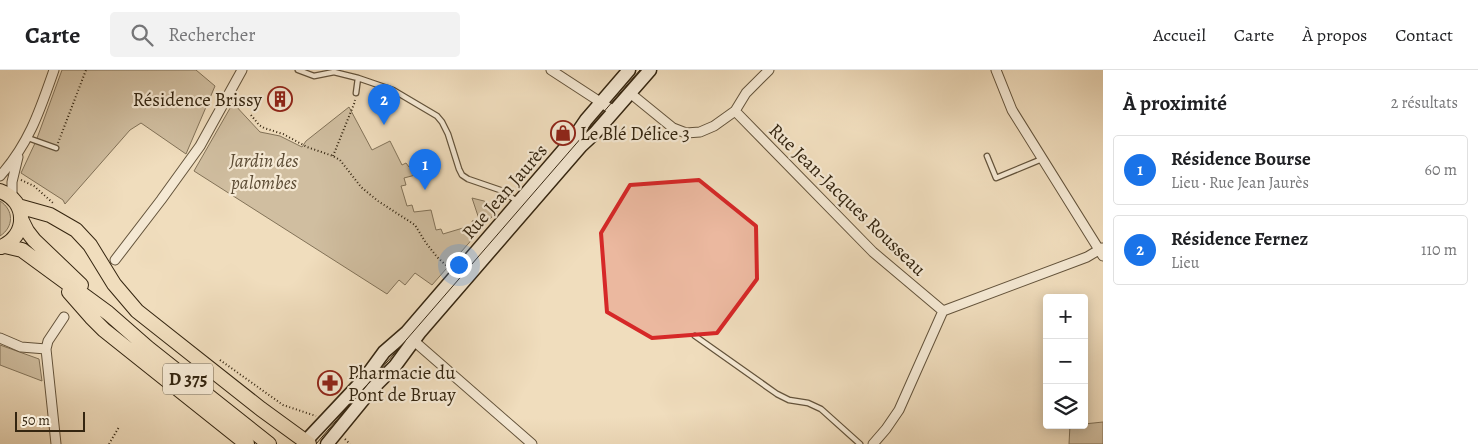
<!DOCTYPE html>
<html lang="fr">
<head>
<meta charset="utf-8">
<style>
	:root { --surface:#fff; --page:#f2f2f2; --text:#202124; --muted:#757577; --line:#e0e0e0; --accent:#1a73e8 }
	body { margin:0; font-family:Alegreya,serif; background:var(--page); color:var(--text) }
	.controls { position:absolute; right:15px; bottom:15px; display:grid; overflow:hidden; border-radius:5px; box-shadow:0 2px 12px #0003 }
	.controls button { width:45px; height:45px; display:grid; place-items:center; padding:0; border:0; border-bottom:1px solid var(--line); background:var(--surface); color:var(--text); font:25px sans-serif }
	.scale { position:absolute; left:15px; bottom:12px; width:70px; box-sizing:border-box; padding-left:5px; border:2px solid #342510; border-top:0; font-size:14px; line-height:18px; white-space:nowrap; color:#342510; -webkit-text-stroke:4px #f5e9d4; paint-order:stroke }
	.you { position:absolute; left:458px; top:194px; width:18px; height:18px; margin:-12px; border:4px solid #fff; border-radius:50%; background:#1a73e8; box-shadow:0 0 0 8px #1a73e833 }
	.badge { display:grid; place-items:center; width:32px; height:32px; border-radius:50%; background:var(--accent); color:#fff; font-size:16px; font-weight:700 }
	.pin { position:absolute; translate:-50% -41px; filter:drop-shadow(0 1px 2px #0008) }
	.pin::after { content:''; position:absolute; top:26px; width:18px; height:15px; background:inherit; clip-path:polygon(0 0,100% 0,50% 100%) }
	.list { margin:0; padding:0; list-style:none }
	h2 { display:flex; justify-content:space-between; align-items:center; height:65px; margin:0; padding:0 20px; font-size:21px }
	h2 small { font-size:16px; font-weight:400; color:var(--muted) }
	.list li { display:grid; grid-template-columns:32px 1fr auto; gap:15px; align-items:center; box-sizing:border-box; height:70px; margin:0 10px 10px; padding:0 10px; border:1px solid var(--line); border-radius:5px }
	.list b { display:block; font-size:19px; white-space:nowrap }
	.list p { margin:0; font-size:16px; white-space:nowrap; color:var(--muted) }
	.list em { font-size:16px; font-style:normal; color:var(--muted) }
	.icon { flex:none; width:28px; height:28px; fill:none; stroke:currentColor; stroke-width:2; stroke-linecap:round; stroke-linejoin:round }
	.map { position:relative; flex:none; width:1103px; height:374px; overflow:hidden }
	header { display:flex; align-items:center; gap:30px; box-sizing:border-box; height:70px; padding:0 25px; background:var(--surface); border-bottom:1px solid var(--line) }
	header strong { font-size:24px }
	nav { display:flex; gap:28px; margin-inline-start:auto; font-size:18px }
	.search { width:350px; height:45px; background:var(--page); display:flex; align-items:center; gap:12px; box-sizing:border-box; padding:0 18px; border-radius:5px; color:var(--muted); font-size:19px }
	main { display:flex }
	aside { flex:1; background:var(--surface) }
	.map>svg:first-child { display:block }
	.green { fill:#d0bea0; stroke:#827258 }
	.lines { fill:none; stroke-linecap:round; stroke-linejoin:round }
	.service-casing { stroke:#63533b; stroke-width:7 }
	.minor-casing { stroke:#63533b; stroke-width:11 }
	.secondary-casing { stroke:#342510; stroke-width:15 }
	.primary-casing { stroke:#342510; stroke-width:16 }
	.path { stroke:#342510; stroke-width:2; stroke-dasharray:1 2.5; stroke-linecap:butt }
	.service { stroke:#f5e9d4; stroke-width:4.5 }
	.minor { stroke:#f5e9d4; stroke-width:9 }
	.secondary { stroke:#f5e9d4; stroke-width:12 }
	.primary { stroke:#f0ddbd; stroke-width:14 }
	.tram { stroke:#342510; stroke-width:1 }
	.marked { fill:#d62828; fill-opacity:0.2; stroke:#d62828; stroke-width:4; stroke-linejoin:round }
	.labels { text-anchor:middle; stroke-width:4.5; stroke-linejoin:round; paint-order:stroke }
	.shield { fill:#f5e9d4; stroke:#6e604b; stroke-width:1 }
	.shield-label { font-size:18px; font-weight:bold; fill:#342510 }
	.poi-label { font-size:19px; fill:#342510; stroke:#f5e9d4; text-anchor:start }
	.park-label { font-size:19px; font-style:italic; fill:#5b4b34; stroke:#f5e9d4 }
	.street-label { font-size:19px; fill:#342510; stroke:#f5e9d4 }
</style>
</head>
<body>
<header>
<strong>Carte</strong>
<div class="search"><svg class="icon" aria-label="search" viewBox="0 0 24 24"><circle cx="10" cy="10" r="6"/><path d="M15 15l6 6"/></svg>Rechercher</div>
<nav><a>Accueil</a><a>Carte</a><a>À propos</a><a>Contact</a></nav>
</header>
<main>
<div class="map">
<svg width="1103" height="374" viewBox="0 0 1103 374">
	<rect width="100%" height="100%" fill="#f0ddbd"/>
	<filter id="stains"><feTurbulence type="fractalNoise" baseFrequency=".004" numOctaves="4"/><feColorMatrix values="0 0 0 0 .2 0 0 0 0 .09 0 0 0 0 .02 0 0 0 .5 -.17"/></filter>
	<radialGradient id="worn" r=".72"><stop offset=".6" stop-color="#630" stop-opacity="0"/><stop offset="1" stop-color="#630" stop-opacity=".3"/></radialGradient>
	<!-- green -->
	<path class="green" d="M62,0H196L215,16L186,84L141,53L130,60L65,134L63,130L21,103L36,71Z
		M233,33L260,62L280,66L302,77L306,71L349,37L372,80L390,71L402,95L406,93L409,97L435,83L439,91L421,96L423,103L404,108L406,115L401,116L407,136L412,135L414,142L431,140L436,160L441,159L443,164L473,155L472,151L479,149L472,128L484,131L498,138L497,141L432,215L415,203L405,215L399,210L387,224L194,101Z
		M0,131C14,140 14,157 0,166Z
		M0,275L39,289L42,311L0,295Z
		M1103,352V374H1069L1070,355H1084V354Z"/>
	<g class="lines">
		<defs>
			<path id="service" d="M298,0L314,6L334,2L358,8L356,23
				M358,8L393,20L437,46L442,52L448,64L459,99L462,105L468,109L503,121L518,132
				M28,68L56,78
				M987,86L996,108L1042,89
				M695,266L777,324L789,330L808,333L821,339L860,374"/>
			<path id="minor" d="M551,0L614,41
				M996,0L1012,40L1103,186
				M630,23L673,58L686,63L700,62L714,56L735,41L746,23L769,0
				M735,41L873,182L943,241
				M0,106C29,74 40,40 54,0
				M12,128V112L18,87
				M115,190L161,130L200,76L242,0
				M943,241L1087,187L1102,178
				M0,268L21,277L46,279L56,374
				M414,271L532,374
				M46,279L48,271L64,247
				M873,374L886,359L899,340L943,241"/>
			<path id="secondary" d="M303,374L365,308L384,282L407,262L573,69L586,50L629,0
				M327,374L372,319L395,296L420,262L581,76L595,63L650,0"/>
			<path id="primary" d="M0,121C28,131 28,166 1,177
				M18,136L50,145L76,160L90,175L114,214L137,241L261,339L309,374
				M21,149L27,161L34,170L81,215
				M5,176L22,180L108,243L148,278L269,374
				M69,222L91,247L104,260L247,374"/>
		</defs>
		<!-- service casing -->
		<use href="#service" class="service-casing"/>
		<!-- minor casing -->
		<use href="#minor" class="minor-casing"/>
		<!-- secondary casing -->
		<use href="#secondary" class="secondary-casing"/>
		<!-- primary casing -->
		<use href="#primary" class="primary-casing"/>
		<!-- path -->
		<path class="path" d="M251,45L259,55L264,58L283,64L307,77L333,86L340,90L361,117L378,131L415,155L426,173L437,187L449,198
			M58,73L86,0
			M333,86L354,34L355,30
			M21,110L34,116L53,133
			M220,290L283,335L316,346
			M345,369L350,374
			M109,374L119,357"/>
		<!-- service -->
		<use href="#service" class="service"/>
		<!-- minor -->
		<use href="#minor" class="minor"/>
		<!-- secondary -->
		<use href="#secondary" class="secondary"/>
		<!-- primary -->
		<use href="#primary" class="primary"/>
		<!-- tram -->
		<path class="tram" d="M316,374L640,0"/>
	</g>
	<!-- marked area -->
	<path class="marked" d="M699,110L756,156L757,209L717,263L652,268L607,242L601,163L630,115Z"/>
	<!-- icons -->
	<defs>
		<symbol id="building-ring" viewBox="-11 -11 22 22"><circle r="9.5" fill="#f5e9d4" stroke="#8f2418" stroke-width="1.5"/><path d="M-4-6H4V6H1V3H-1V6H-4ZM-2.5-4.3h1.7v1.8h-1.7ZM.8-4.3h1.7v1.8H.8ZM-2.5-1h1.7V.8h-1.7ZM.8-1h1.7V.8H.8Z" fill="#8f2418"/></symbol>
		<symbol id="shop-ring" viewBox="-11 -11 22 22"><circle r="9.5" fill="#f5e9d4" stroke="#8f2418" stroke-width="1.5"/><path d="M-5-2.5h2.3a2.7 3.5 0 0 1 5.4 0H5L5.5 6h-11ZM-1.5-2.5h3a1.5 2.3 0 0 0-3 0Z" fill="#8f2418"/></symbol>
		<symbol id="pharmacy-ring" viewBox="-11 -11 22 22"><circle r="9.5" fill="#f5e9d4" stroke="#8f2418" stroke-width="1.5"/><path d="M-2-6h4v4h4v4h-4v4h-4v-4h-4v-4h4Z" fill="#8f2418"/></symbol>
	</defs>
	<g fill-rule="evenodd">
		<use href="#building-ring" x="266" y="15" width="28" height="28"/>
		<use href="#shop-ring" x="549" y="49" width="28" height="28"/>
		<use href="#pharmacy-ring" x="316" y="299" width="28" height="28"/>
	</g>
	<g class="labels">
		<!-- shield labels -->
		<rect class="shield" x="163" y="293.5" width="50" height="31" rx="4"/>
		<g class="shield-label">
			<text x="188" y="315">D 375</text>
		</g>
		<!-- poi labels -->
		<g class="poi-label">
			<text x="262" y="36" text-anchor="end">Résidence Brissy</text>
			<text x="580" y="70">Le Blé Délice 3</text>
			<text x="348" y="309">Pharmacie du<tspan x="348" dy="22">Pont de Bruay</tspan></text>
		</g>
		<!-- park labels -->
		<g class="park-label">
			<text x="264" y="97">Jardin des<tspan x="264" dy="22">palombes</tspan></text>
		</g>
		<!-- street labels -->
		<g class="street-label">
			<text transform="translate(504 121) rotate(-49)" y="7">Rue Jean Jaurès</text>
			<text transform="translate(848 129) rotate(44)" y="7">Rue Jean-Jacques Rousseau</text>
		</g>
	</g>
	<rect width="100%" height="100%" filter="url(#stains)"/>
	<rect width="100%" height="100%" fill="url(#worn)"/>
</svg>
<div class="controls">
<button>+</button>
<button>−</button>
<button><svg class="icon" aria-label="layers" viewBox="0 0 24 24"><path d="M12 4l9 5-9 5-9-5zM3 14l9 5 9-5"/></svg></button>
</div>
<div class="scale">50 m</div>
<div class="you"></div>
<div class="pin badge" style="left:425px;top:120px">1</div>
<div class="pin badge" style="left:384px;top:55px">2</div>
</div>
<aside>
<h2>À proximité<small>2 résultats</small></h2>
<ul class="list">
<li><span class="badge">1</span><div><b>Résidence Bourse</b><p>Lieu · Rue Jean Jaurès</p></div><em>60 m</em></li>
<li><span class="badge">2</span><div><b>Résidence Fernez</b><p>Lieu</p></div><em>110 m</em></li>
</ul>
</aside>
</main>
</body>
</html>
